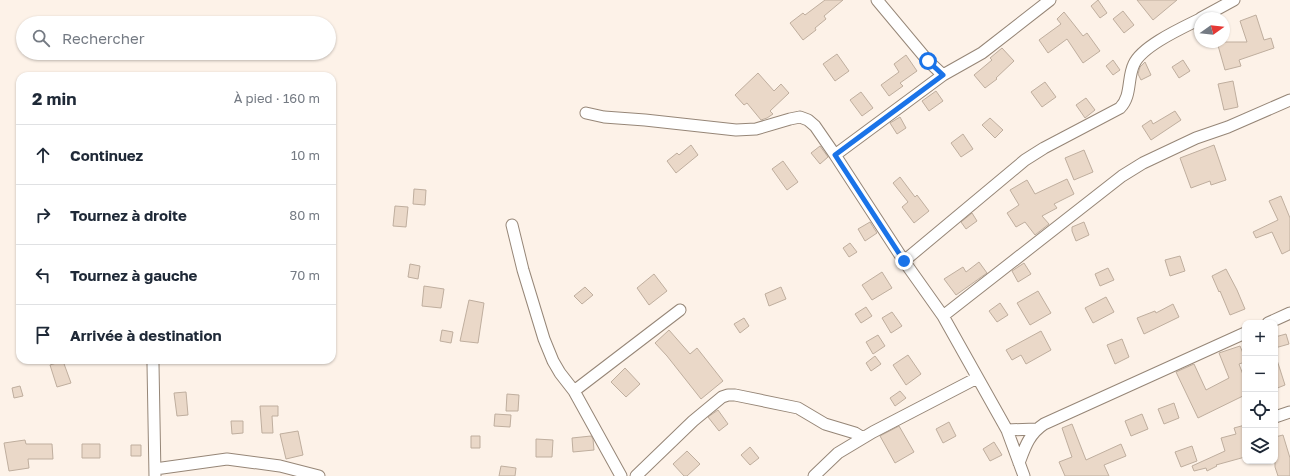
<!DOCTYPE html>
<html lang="fr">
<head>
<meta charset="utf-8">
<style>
	:root { --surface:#fff; --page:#f6f6f7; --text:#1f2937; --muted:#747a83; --line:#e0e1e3 }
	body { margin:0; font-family:"Golos Text",sans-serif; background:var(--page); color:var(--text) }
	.controls { position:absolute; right:12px; bottom:12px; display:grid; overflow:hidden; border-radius:8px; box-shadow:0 1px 3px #0004 }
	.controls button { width:36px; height:36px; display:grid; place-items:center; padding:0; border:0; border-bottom:1px solid var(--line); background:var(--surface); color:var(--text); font:20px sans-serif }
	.compass { position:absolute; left:1194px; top:12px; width:36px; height:36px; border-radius:50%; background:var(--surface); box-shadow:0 1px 3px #0004; rotate:75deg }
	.stop { position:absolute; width:12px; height:12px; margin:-9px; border:3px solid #1a73e8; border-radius:50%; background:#fff }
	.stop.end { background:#1a73e8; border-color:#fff; box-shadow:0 1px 4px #0008 }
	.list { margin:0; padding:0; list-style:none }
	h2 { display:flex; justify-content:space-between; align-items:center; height:52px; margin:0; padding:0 16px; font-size:17px }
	h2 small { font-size:13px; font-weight:400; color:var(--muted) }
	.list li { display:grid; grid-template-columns:26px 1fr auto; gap:12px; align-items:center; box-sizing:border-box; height:60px; padding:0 16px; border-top:1px solid var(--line) }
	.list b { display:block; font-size:15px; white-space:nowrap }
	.list em { font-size:13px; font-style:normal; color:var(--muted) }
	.icon { flex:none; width:22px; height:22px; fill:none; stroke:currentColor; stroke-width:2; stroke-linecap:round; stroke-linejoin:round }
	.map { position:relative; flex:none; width:1290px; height:476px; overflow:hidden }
	.search { position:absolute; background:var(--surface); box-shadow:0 1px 3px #0004; left:16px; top:16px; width:320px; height:44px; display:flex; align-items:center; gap:10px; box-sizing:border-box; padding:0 14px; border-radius:22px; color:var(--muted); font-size:15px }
	.panel { position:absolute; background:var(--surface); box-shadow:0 1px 3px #0004; left:16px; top:72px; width:320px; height:292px; border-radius:12px }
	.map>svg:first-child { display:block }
	.building { fill:#ead8c8; stroke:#bfae9e }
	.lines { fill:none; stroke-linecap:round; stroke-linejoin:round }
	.street-casing { stroke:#968677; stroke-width:13 }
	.street { stroke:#fff; stroke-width:11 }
	.route { stroke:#1a73e8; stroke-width:5 }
</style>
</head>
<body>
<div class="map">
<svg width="1290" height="476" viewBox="0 0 1290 476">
	<rect width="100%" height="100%" fill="#fdf2e8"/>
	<!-- building -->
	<path class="building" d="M825,0H843L824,16L826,19L815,28L816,30L803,40L790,23L803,13L805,15Z
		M1098,0L1107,13L1100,18L1091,6Z
		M1137,0H1177L1153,20Z
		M1123,11L1134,25L1124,33L1113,19Z
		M1064,12L1083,36L1087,33L1100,51L1083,63L1067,39L1048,53L1039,40L1061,24L1057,19Z
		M1256,15L1264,40L1271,38L1274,48L1239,60L1241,66L1225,70L1217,42H1247L1240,21Z
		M1002,48L1014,61L996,78L997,79L985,88L974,75L992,60L990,58Z
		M837,54L849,71L835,81L823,64Z
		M906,55L917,71L900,83L903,86L889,96L881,85L899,72L894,64Z
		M1113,60L1120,70L1113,75L1106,66Z
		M1183,60L1190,71L1179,78L1172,67Z
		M1145,62L1151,75L1141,80L1138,74L1140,67Z
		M758,73L774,91L781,84L789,93L770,111L773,114L767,118L761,120L747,103L744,105L735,95Z
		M1233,81L1238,107L1224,110L1218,84Z
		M1045,82L1056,97L1042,107L1031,92Z
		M936,91L943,101L929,111L922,101Z
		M861,92L873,108L862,116L850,100Z
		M1086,98L1095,110L1085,118L1076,105Z
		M1175,111L1181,120L1151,140L1142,126L1151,120L1153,124Z
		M900,117L906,128L897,134L890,123Z
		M990,118L1003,130L995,138L982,125Z
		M963,134L973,149L961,157L951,143Z
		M691,145L698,155L676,173L667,161L677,153L679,155Z
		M1214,145L1226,180L1211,185L1210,181L1191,188L1180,158Z
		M820,146L828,157L820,164L811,153Z
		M1084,150L1093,172L1074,180L1065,158Z
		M783,161L798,182L787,190L772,169Z
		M900,177L915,197L917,195L929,211L914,223L902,207L908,202L893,183Z
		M1067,179L1074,194L1054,204L1057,208L1042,216L1049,224L1035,235L1025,222L1016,227L1007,213L1019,205L1010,190L1027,180L1035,194Z
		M414,189L426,190L425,205L413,204Z
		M1281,196L1290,218V250L1282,254L1272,232L1256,238L1253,232L1278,220L1269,201Z
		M395,206L408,207L406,227L393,226Z
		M972,213L977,221L966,229L961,222Z
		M870,222L877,233L865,241L858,229Z
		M1084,222L1089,235L1076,241L1072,231V227Z
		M850,243L857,252L849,257L843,248Z
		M1180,256L1185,271L1170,276L1165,260Z
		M979,262L987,273L956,295L944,279L963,267L966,272Z
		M1024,263L1031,274L1018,282L1012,271Z
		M410,264L420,266L418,279L408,277Z
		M1108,268L1114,280L1100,286L1095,274Z
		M1226,269L1237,290L1245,309L1230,315L1220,291L1219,292L1212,276Z
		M882,272L892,288L872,300L862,285Z
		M654,274L667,291L649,305L637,288Z
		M424,286L444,289L441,308L422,306Z
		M585,287L593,295L582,304L574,296Z
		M781,287L786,299L769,306L765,294Z
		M1038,291L1051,313L1030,325L1017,303Z
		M1106,297L1114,312L1093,323L1085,308Z
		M469,300L484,303L478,343L460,341Z
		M1000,303L1008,315L997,322L989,311Z
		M1173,304L1179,317L1144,334L1137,318L1155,311L1156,313Z
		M866,307L872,316L861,323L855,314Z
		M892,312L902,326L891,333L882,318Z
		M744,318L749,326L740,333L734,324Z
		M442,330L453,332L451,343L440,341Z
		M669,330L690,354L697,348L723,381L701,399L667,356L655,343Z
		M1041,331L1051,350L1026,364L1021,355L1012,360L1006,350Z
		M1286,334L1289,344L1275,348V337Z
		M878,335L885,346L873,354L866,342Z
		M1122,339L1129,357L1115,364L1107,345Z
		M1240,346L1245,358V362L1239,364L1245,380V395L1198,418L1176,372L1194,364L1206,390L1229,378L1219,353Z
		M908,355L921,374L906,385L893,365Z
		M875,356L881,364L871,371L866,363Z
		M1275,360H1277L1285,385L1275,389Z
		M63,361L71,383L57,387L50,365Z
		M625,368L640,384L626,397L611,382Z
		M20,386L23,396L14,398L12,388Z
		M900,391L906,398L895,406L890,398Z
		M186,392L188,415L177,416L174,393Z
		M507,394L519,395L518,411H506Z
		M1174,403L1179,418L1164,424L1158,409Z
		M260,406H278V416H272L273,433H262Z
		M718,410L728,424L719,431L708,417Z
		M495,414L511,415L510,427L494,426Z
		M1142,414L1148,429L1131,436L1125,421Z
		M231,421H243V433L232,434Z
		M949,422L956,436L943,443L936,429Z
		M1072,424L1086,460L1121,444L1126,456L1104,465L1109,476H1065L1059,462L1072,457L1062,428Z
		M1245,425V457L1216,465L1217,466L1207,471L1206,468L1194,471L1192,466L1225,451L1221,438L1236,434L1234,428Z
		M899,426L914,452L895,463L880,436Z
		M298,431L303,455L286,459L280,434Z
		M1283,435L1290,458V476H1278L1275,467V437Z
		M471,436H480V448H471Z
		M591,436L593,439L594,450L573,452L572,438Z
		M536,439L553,440L552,457H536Z
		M25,440L26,444H52L53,459H28L29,468L9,471L4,443Z
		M994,442L1002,455L990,461L983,449Z
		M82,444H100V458H82Z
		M131,445H141V456H131Z
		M1192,446L1197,461L1181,467L1175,452Z
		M750,447L759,458L750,465L741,455Z
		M687,451L700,464L687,476H684L673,464Z
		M501,466L516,468L515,476H499Z"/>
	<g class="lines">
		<defs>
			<path id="street" d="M877,0L928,61L943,75
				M1201,18L1234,0
				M586,113L604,117L645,120L736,130L756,129L790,119L800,117L808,120L815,126L835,155L904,261L943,316L1007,430L1024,476
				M835,155L943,75L982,53L1050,0
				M512,225L523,270L544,339L553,361L560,373L574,391L621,476
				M904,261L1025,160L1044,148L1120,108C1132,96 1127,78 1134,64C1142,46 1182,28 1200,19
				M943,316L1122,176L1143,163L1196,138L1228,127L1290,100
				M1268,323L1290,313
				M153,364L155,476
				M574,391L680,310
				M1275,417L1290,412
				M1007,430L1036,429
				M1019,463C1025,447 1029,434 1044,424L1245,333
				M155,469L227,459L280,466L319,476
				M636,476L693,421L722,397L728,395H735L798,408L825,424L855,433L863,438
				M814,476L838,453L873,432L977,378"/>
		</defs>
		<!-- street casing -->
		<use href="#street" class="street-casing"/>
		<!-- street -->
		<use href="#street" class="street"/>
	</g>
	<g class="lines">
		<!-- route -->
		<path class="route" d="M904,261L835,155L943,75L928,61"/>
	</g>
</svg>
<div class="controls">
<button>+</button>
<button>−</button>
<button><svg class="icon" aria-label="locate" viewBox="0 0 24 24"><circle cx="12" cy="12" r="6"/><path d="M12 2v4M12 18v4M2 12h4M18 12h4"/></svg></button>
<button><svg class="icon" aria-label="layers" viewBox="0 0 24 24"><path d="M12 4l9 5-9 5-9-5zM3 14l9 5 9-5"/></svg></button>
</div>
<svg class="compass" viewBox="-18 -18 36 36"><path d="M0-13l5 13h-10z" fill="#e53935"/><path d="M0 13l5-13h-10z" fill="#747a83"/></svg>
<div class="stop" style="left:928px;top:61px"></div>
<div class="stop end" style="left:904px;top:261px"></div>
<div class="search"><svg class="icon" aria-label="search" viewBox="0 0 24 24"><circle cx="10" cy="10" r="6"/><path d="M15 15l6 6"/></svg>Rechercher</div>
<section class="panel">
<h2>2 min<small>À pied · 160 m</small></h2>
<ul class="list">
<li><svg class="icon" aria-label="ahead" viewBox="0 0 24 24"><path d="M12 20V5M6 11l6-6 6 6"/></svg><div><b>Continuez</b></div><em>10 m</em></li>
<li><svg class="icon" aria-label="right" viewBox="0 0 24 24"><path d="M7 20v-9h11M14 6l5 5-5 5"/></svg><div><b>Tournez à droite</b></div><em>80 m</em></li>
<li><svg class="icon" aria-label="left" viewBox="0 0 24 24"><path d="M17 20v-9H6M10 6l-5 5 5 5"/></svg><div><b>Tournez à gauche</b></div><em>70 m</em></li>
<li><svg class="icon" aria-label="arrive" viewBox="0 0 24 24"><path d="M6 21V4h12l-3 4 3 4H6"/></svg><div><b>Arrivée à destination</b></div></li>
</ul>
</section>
</div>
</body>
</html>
